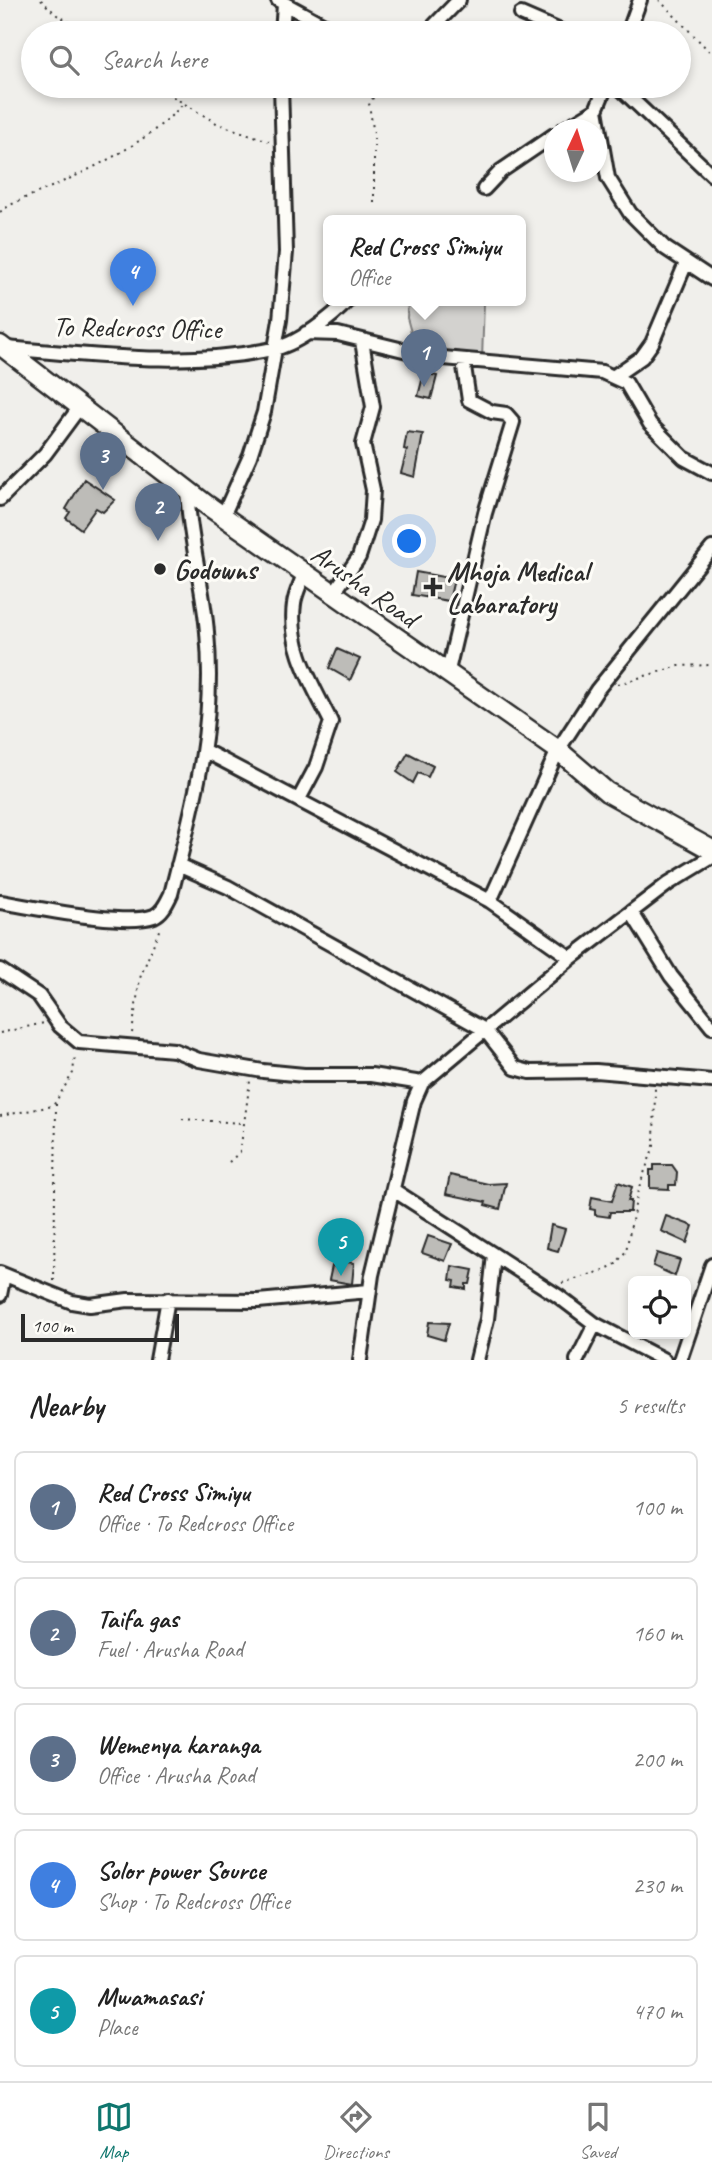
<!DOCTYPE html>
<html lang="en">
<head>
<meta charset="utf-8">
<style>
	:root { --surface:#fff; --page:#f6f6f6; --text:#222; --muted:#767676; --line:#e0e0e0; --accent:#0f766e }
	body { margin:0; font-family:Caveat,sans-serif; background:var(--page); color:var(--text) }
	.controls { position:absolute; right:21px; bottom:21px; display:grid; overflow:hidden; border-radius:10px; box-shadow:0 4px 10px #0003 }
	.controls button { width:63px; height:63px; display:grid; place-items:center; padding:0; border:0; border-bottom:2px solid var(--line); background:var(--surface); color:var(--text); font:35px sans-serif }
	.compass { position:absolute; left:544px; top:119px; width:63px; height:63px; border-radius:50%; background:var(--surface); box-shadow:0 4px 10px #0003; rotate:4deg }
	.scale { position:absolute; left:21px; bottom:18px; width:158px; box-sizing:border-box; padding-left:7px; border:4px solid #2b2b2b; border-top:0; font-size:19px; line-height:24px; white-space:nowrap; color:#2b2b2b; -webkit-text-stroke:5px #fdfcf7; paint-order:stroke }
	.you { position:absolute; left:410px; top:542px; width:24px; height:24px; margin:-18px; border:5px solid #fff; border-radius:50%; background:#1a73e8; box-shadow:0 0 0 10px #1a73e833 }
	.badge { display:grid; place-items:center; width:46px; height:46px; border-radius:50%; background:var(--accent); color:#fff; font-size:23px; font-weight:700 }
	.pin { position:absolute; translate:-50% -58px; filter:drop-shadow(0 2px 4px #0008) }
	.pin::after { content:''; position:absolute; top:37px; width:24px; height:21px; background:inherit; clip-path:polygon(0 0,100% 0,50% 100%) }
	.popup { position:absolute; left:323px; top:215px; width:203px; height:91px; box-sizing:border-box; display:grid; place-content:center; border-radius:10px; background:var(--surface); filter:drop-shadow(0 2px 5px #0005); font-size:23px; white-space:nowrap; color:var(--muted) }
	.popup b { font-size:26px; color:var(--text) }
	.popup::after { content:''; position:absolute; left:50%; top:100%; margin-left:-14px; border:14px solid transparent; border-top-color:var(--surface) }
	.list { margin:0; padding:0; list-style:none }
	h2 { display:flex; justify-content:space-between; align-items:center; height:91px; margin:0; padding:0 28px; font-size:30px }
	h2 small { font-size:23px; font-weight:400; color:var(--muted) }
	.list li { display:grid; grid-template-columns:46px 1fr auto; gap:21px; align-items:center; box-sizing:border-box; height:112px; margin:0 14px 14px; padding:0 14px; border:2px solid var(--line); border-radius:10px }
	.list b { display:block; font-size:26px; white-space:nowrap }
	.list p { margin:0; font-size:23px; white-space:nowrap; color:var(--muted) }
	.list em { font-size:23px; font-style:normal; color:var(--muted) }
	.icon { flex:none; width:38px; height:38px; fill:none; stroke:currentColor; stroke-width:2; stroke-linecap:round; stroke-linejoin:round }
	.map { position:relative; flex:none; width:712px; height:1360px; overflow:hidden }
	.search { position:absolute; background:var(--surface); box-shadow:0 4px 10px #0003; left:21px; right:21px; top:21px; height:77px; display:flex; align-items:center; gap:18px; box-sizing:border-box; padding:0 24px; border-radius:38px; color:var(--muted); font-size:26px }
	.sheet { height:721px; background:var(--surface) }
	nav { display:flex; justify-content:space-around; align-items:center; box-sizing:border-box; height:98px; border-top:2px solid var(--line); background:var(--surface); font-size:19px; color:var(--muted) }
	nav a { display:grid; justify-items:center; gap:4px }
	nav .on { color:var(--accent) }
	.map>svg:first-child { display:block }
	.green { fill:#d3d2cf; stroke:#7f7e7d; stroke-width:2 }
	.building { fill:#bdbcb8; stroke:#2b2b2b; stroke-width:2 }
	.lines { fill:none; stroke-linecap:round; stroke-linejoin:round }
	.street-casing { stroke:#2b2b2b; stroke-width:18 }
	.secondary-casing { stroke:#2b2b2b; stroke-width:23 }
	.path { stroke:#2b2b2b; stroke-width:2; stroke-dasharray:2 5; stroke-linecap:butt }
	.street { stroke:#fdfcf7; stroke-width:12 }
	.secondary { stroke:#fdfcf7; stroke-width:18 }
	.poi-dot { fill:#2b2b2b; stroke:#fdfcf7; stroke-width:2.5 }
	.labels { text-anchor:middle; stroke-width:6; stroke-linejoin:round; paint-order:stroke }
	.street-label { font-size:28px; fill:#2b2b2b; stroke:#fdfcf7 }
	.poi-label { font-size:28px; font-weight:bold; fill:#2b2b2b; stroke:#fdfcf7; text-anchor:start }
</style>
</head>
<body>
<div class="map">
<svg width="712" height="1360" viewBox="0 0 712 1360">
	<rect width="100%" height="100%" fill="#f0efeb"/>
	<filter id="ink" filterUnits="userSpaceOnUse"><feTurbulence type="fractalNoise" baseFrequency=".0143" numOctaves="2"/><feDisplacementMap in="SourceGraphic" scale="14" xChannelSelector="R" yChannelSelector="G"/><feConvolveMatrix kernelMatrix="1 2 1 2 8 2 1 2 1" color-interpolation-filters="sRGB"/></filter>
	<g filter="url(#ink)">
		<!-- green -->
		<path class="green" d="M408,301H484L482,360L415,347L407,318Z"/>
		<!-- building -->
		<path class="building" d="M424,373L437,376L431,399L418,396Z
			M407,432L423,434L415,477L401,473L407,450L404,449Z
			M84,479L115,500L103,512L96,508L81,529L66,518L70,512L66,509Z
			M416,572L454,579L449,601L412,595Z
			M337,649L360,659L350,680L329,668Z
			M408,753L433,766L428,777L418,773L413,783L397,772Z
			M654,1165H672L677,1172L676,1185H669V1189L650,1188V1170H654Z
			M450,1175L488,1184L506,1183L500,1209L485,1205L486,1202L446,1194Z
			M618,1182L632,1187L628,1201H631L630,1212H610L609,1217L595,1215V1210L590,1209L592,1197L612,1201Z
			M666,1216L693,1226L687,1243L661,1231Z
			M551,1225L565,1229L558,1251L547,1248Z
			M428,1236L452,1244L445,1261L422,1253Z
			M657,1253L680,1260L675,1276L653,1266Z
			M340,1261L354,1263L352,1284L329,1280L332,1266L339,1267Z
			M452,1266L473,1270L470,1284H466V1289L454,1287L455,1281L450,1280Z
			M429,1322L449,1323L444,1340L427,1335Z"/>
		<g class="lines">
			<defs>
				<path id="street" d="M278,0L322,24L349,33
					M521,14L565,33
					M282,33L284,5
					M427,33L459,0
					M628,33L640,0
					M606,86L596,110L608,178L630,213L665,248L712,279
					M618,86L712,175
					M563,130L596,110
					M484,189L501,171L554,135
					M306,333L338,334L432,357L602,372L626,383L650,424L684,458L712,473
					M5,348C93,355 190,368 277,348C298,343 333,317 347,301
					M613,377L642,357L652,343L686,263
					M0,499L45,454L79,408
					M223,516L250,456L264,412L280,320L286,252L281,86
					M333,594L359,557L371,520L373,490L363,444L373,407L362,341
					M447,675L485,513L513,422L506,414L492,412L469,400L463,360
					M205,751L490,901L571,958
					M299,799L316,767L331,722C313,685 288,648 294,604C295,594 301,583 304,574
					M178,865L228,887L485,1030L515,1068L530,1072L596,1071L712,1081
					M490,901L558,750L597,690L712,548
					M0,902C33,907 125,927 154,916C163,912 167,902 171,894C194,803 216,728 207,632C203,584 189,538 187,489
					M632,913L671,976L712,1027
					M0,970L39,996L60,1026L79,1042L174,1050L199,1060L263,1071L304,1075H371L422,1083
					M395,1191L558,1296L595,1324L664,1360
					M0,1273L72,1302L90,1305L128,1300L258,1301L369,1291
					M0,1295L4,1275
					M157,1360L168,1299
					M360,1360L372,1275L414,1101L422,1083L571,958L669,883L712,857
					M477,1360L487,1319L494,1255
					M577,1360L595,1324
					M680,1360L712,1265"/>
				<path id="secondary" d="M0,345L207,505L558,750L607,792L712,850"/>
			</defs>
			<!-- street casing -->
			<use href="#street" class="street-casing"/>
			<!-- secondary casing -->
			<use href="#secondary" class="secondary-casing"/>
			<!-- path -->
			<path class="path" d="M41,0L57,15L89,33
				M659,0L712,54
				M155,86L218,124L269,141
				M315,86L327,92L375,95
				M479,86C501,100 544,99 565,86
				M573,86L591,93
				M374,203V134L369,105L375,94L387,90L390,86
				M0,212C16,200 31,196 49,188C96,167 147,143 183,104
				M618,684L679,666L712,665
				M0,1033L44,1023
				M132,1033L140,978L160,928
				M0,1116L53,1106L73,1073L75,1054
				M182,1119L241,1123
				M229,1162L240,1152L250,1081
				M54,1281L56,1103
				M562,1283L602,1271L616,1264L626,1251L638,1190L654,1146L655,1087"/>
			<!-- street -->
			<use href="#street" class="street"/>
			<!-- secondary -->
			<use href="#secondary" class="secondary"/>
		</g>
	</g>
	<!-- markers -->
	<g class="poi-dot">
		<circle cx="160" cy="569" r="7"/>
		<path d="M429.5 576.5h7v7h7v7h-7v7h-7v-7h-7v-7h7z"/>
	</g>
	<g class="labels">
		<!-- street labels -->
		<g class="street-label">
			<text transform="translate(137 327) rotate(1)" y="10">To Redcross Office</text>
			<text transform="translate(365 585) rotate(35)" y="10">Arusha Road</text>
		</g>
		<!-- poi labels -->
		<g class="poi-label">
			<text x="174" y="579">Godowns</text>
			<text x="447" y="581">Mhoja Medical<tspan x="447" dy="32">Labaratory</tspan></text>
		</g>
	</g>
</svg>
<div class="controls">
<button><svg class="icon" aria-label="locate" viewBox="0 0 24 24"><circle cx="12" cy="12" r="6"/><path d="M12 2v4M12 18v4M2 12h4M18 12h4"/></svg></button>
</div>
<svg class="compass" viewBox="-18 -18 36 36"><path d="M0-13l5 13h-10z" fill="#e53935"/><path d="M0 13l5-13h-10z" fill="#767676"/></svg>
<div class="scale">100 m</div>
<div class="you"></div>
<div class="pin badge" style="left:424px;top:387px;background:#5c6f8a">1</div>
<div class="popup"><b>Red Cross Simiyu</b>Office</div>
<div class="pin badge" style="left:158px;top:541px;background:#5c6f8a">2</div>
<div class="pin badge" style="left:103px;top:490px;background:#5c6f8a">3</div>
<div class="pin badge" style="left:133px;top:306px;background:#3f7fe0">4</div>
<div class="pin badge" style="left:341px;top:1276px;background:#0f9aa8">5</div>
<div class="search"><svg class="icon" aria-label="search" viewBox="0 0 24 24"><circle cx="10" cy="10" r="6"/><path d="M15 15l6 6"/></svg>Search here</div>
</div>
<section class="sheet">
<h2>Nearby<small>5 results</small></h2>
<ul class="list">
<li><span class="badge" style="background:#5c6f8a">1</span><div><b>Red Cross Simiyu</b><p>Office · To Redcross Office</p></div><em>100 m</em></li>
<li><span class="badge" style="background:#5c6f8a">2</span><div><b>Taifa gas</b><p>Fuel · Arusha Road</p></div><em>160 m</em></li>
<li><span class="badge" style="background:#5c6f8a">3</span><div><b>Wemenya karanga</b><p>Office · Arusha Road</p></div><em>200 m</em></li>
<li><span class="badge" style="background:#3f7fe0">4</span><div><b>Solor power Source</b><p>Shop · To Redcross Office</p></div><em>230 m</em></li>
<li><span class="badge" style="background:#0f9aa8">5</span><div><b>Mwamasasi</b><p>Place</p></div><em>470 m</em></li>
</ul>
</section>
<nav>
<a class="on"><svg class="icon" aria-label="map" viewBox="0 0 24 24"><path d="M3 6l6-2 6 2 6-2v14l-6 2-6-2-6 2zM9 4v14M15 6v14"/></svg>Map</a>
<a><svg class="icon" aria-label="directions" viewBox="0 0 24 24"><path d="M12 3l9 9-9 9-9-9zM9 14v-3h6M13 9l2 2-2 2"/></svg>Directions</a>
<a><svg class="icon" aria-label="saved" viewBox="0 0 24 24"><path d="M7 4h10v16l-5-4-5 4z"/></svg>Saved</a>
</nav>
</body>
</html>
